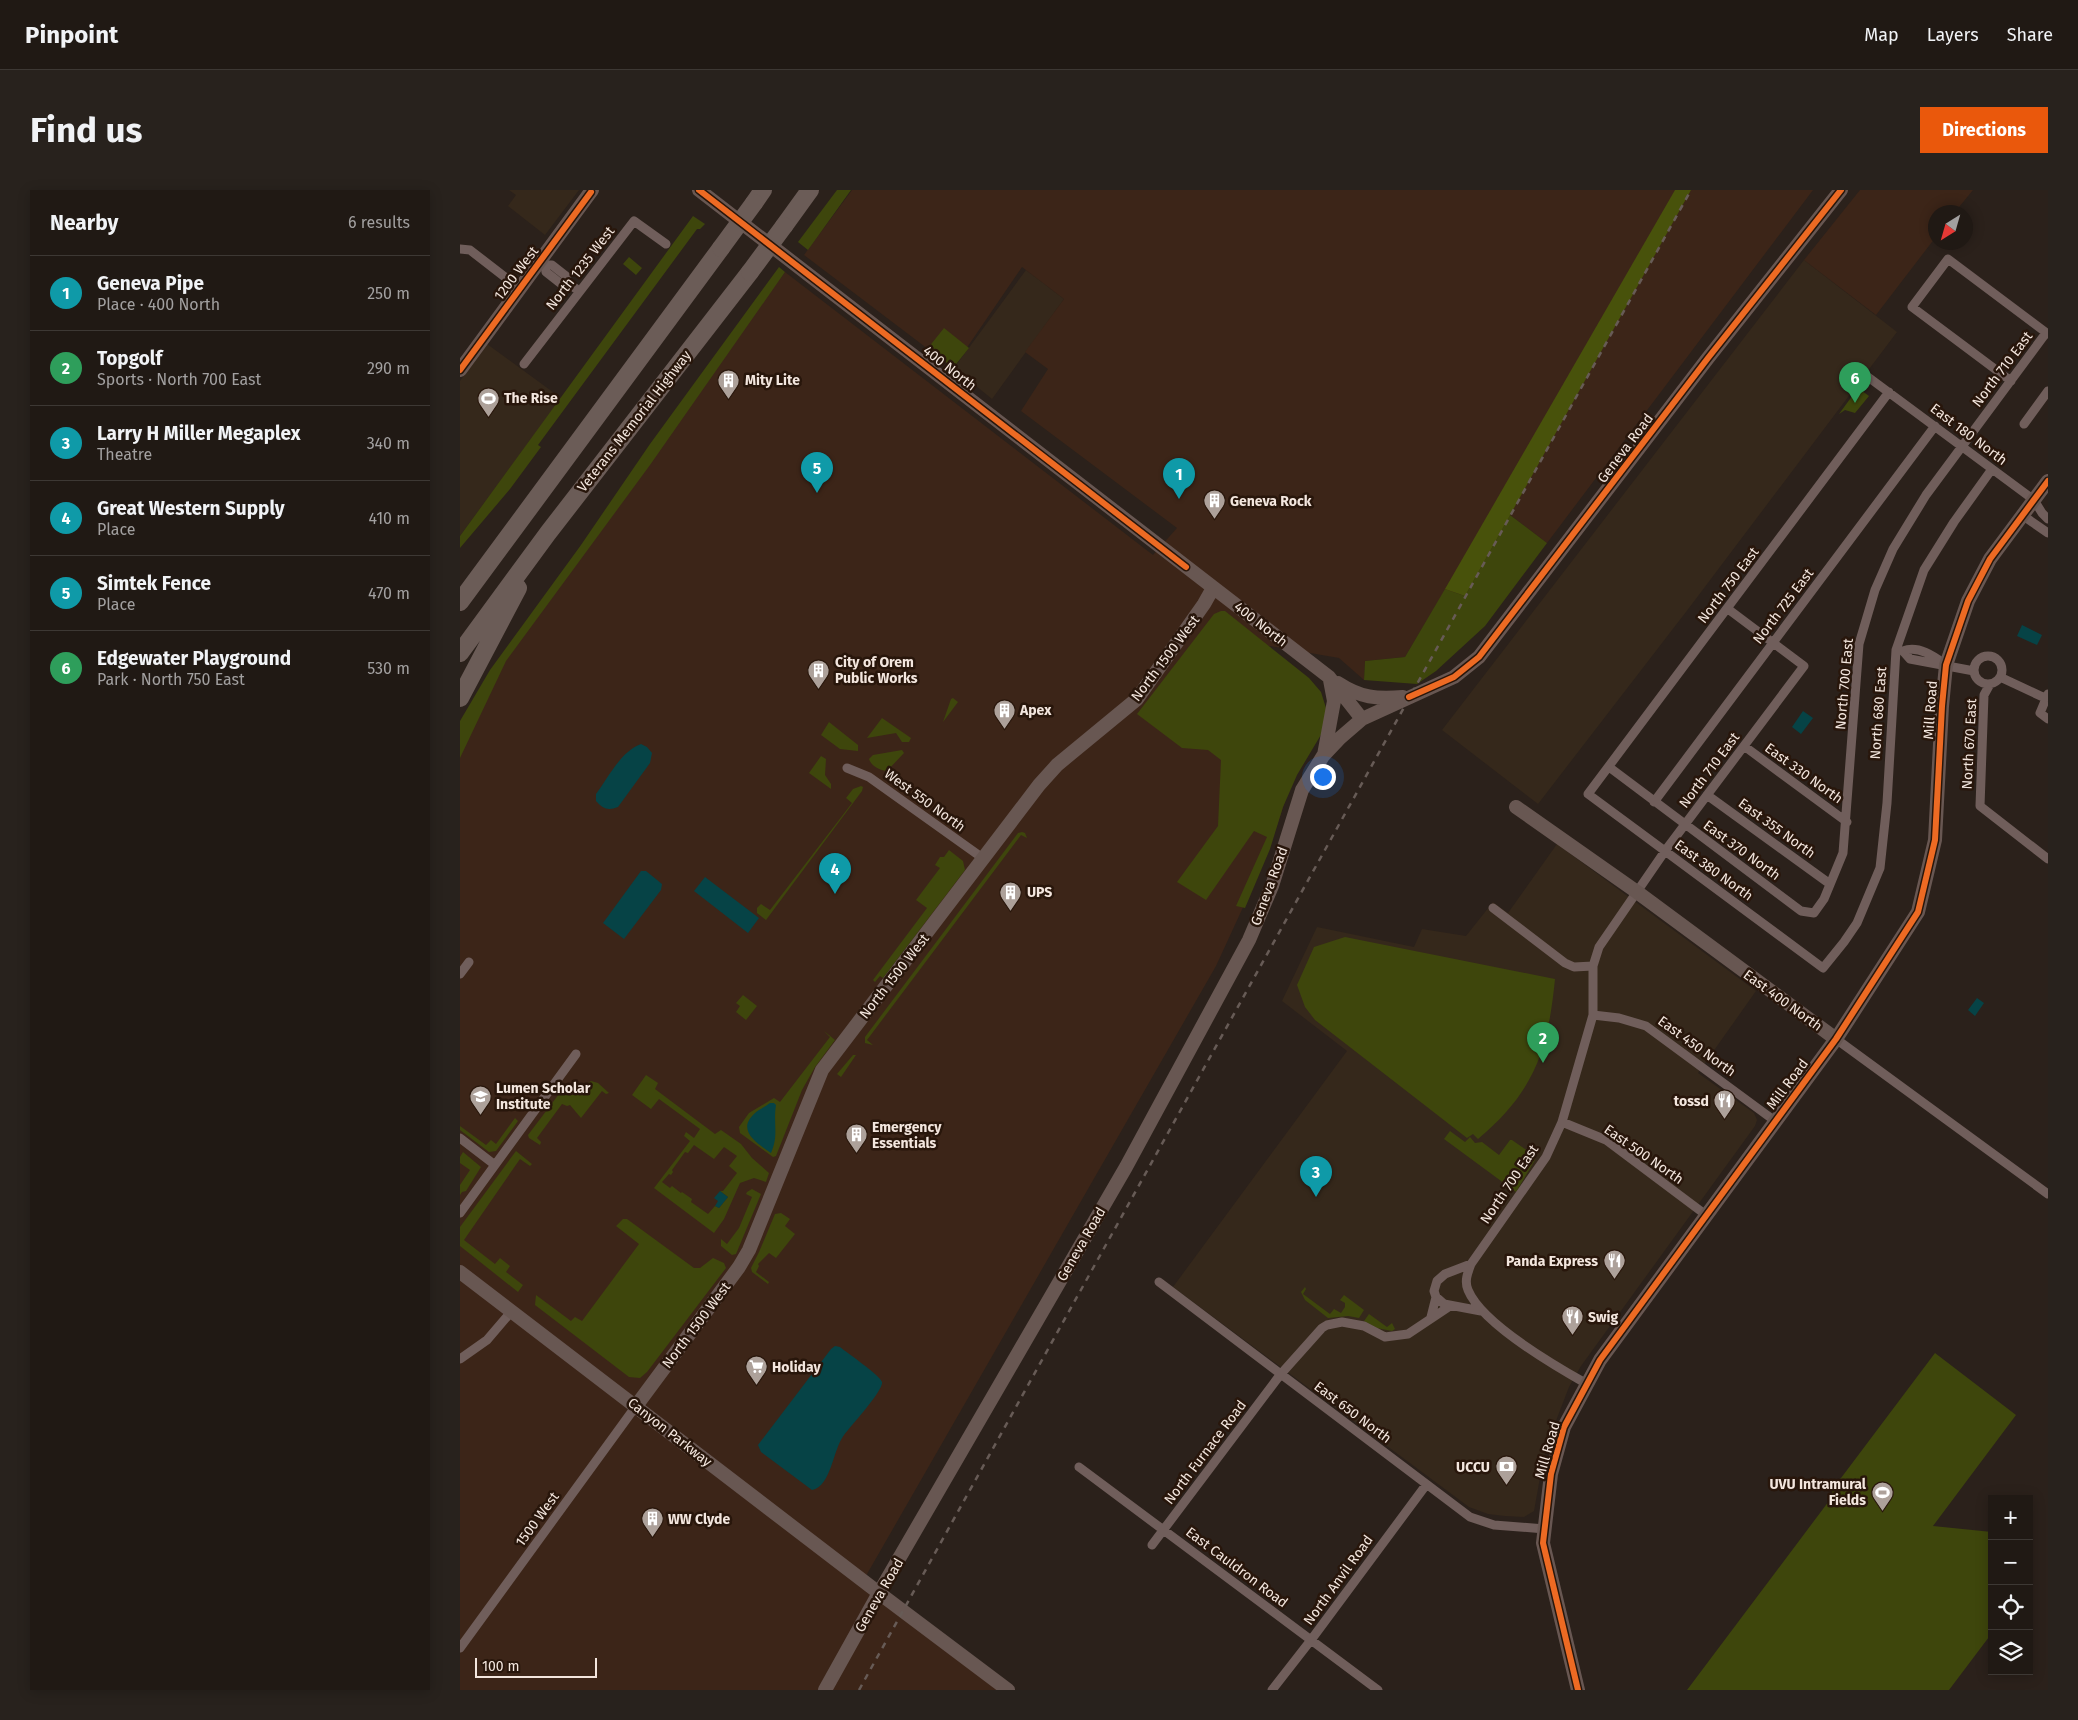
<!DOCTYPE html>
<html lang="en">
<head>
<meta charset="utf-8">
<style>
	:root { --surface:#201914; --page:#28221d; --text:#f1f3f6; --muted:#a2a0a0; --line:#3d3834; --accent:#ea580c }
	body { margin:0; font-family:"Fira Sans",sans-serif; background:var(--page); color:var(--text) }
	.controls { position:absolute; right:15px; bottom:15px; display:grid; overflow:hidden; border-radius:0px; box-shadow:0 2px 12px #0003 }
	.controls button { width:45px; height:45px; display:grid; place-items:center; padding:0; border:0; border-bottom:1px solid var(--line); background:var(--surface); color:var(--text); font:25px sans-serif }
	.compass { position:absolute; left:1468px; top:15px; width:45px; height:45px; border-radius:50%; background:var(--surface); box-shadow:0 2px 12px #0003; rotate:217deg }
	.scale { position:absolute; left:15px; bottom:12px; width:122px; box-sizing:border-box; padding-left:5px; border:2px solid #f3e6de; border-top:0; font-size:14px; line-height:18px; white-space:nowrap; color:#f3e6de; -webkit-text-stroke:4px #28160b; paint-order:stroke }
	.you { position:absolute; left:862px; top:586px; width:18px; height:18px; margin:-12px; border:4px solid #fff; border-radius:50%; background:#1a73e8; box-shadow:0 0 0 8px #1a73e833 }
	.badge { display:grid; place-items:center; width:32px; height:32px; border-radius:50%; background:var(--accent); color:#fff; font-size:16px; font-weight:700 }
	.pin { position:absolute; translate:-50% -41px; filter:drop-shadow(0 1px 2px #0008) }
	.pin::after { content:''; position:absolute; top:26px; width:18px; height:15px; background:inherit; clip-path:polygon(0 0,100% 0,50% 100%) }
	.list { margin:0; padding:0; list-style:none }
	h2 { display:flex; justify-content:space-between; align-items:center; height:65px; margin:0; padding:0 20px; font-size:21px }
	h2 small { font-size:16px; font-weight:400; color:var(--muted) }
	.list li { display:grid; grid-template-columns:32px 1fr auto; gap:15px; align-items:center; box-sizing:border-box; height:75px; padding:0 20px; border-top:1px solid var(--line) }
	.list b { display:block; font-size:19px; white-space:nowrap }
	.list p { margin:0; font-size:16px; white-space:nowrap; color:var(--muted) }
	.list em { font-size:16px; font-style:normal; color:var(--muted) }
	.icon { flex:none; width:28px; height:28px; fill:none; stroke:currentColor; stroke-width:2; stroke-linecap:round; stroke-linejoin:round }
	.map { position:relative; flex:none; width:1588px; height:1500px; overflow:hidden; border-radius:0px }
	header { display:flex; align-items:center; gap:30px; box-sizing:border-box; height:70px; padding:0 25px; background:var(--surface); border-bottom:1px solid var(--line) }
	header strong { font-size:24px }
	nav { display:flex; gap:28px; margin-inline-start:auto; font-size:18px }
	.intro { display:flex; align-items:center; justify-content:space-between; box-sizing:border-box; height:120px; padding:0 30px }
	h1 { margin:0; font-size:35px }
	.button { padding:12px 22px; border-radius:0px; background:var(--accent); color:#fff; font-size:18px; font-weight:700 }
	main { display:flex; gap:30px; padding:0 30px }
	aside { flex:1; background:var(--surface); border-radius:0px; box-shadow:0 2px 12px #0003 }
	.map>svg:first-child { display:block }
	.commercial { fill:#35281b }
	.built { fill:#3c2518 }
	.green { fill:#3e460c; fill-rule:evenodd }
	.forest { fill:#48520b }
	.water { fill:#064346 }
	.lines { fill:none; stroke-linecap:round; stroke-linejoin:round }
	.street { stroke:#705e5b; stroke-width:9 }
	.secondary { stroke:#685752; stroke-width:14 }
	.highway { stroke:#6b5c57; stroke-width:18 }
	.rail { stroke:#675b56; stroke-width:2.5; stroke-dasharray:6 6; stroke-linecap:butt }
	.highway-bridge { stroke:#6b5c57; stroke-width:18 }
	.cycleway-casing { stroke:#28160b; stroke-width:9 }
	.cycleway { stroke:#ed6a23; stroke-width:6 }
	.labels { text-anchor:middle; stroke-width:5; stroke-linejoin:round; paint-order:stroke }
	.street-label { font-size:14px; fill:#f3e6de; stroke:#28160b }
	.poi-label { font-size:14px; font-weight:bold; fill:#f3e6de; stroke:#28160b; text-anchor:start }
</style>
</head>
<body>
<header>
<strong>Pinpoint</strong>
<nav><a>Map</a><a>Layers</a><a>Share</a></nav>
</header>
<div class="intro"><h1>Find us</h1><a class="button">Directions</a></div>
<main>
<aside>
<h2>Nearby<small>6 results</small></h2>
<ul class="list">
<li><span class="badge" style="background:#0f9aa8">1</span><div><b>Geneva Pipe</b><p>Place · 400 North</p></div><em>250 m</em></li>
<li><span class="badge" style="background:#2e9e5b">2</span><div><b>Topgolf</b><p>Sports · North 700 East</p></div><em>290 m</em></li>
<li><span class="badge" style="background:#0f9aa8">3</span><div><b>Larry H Miller Megaplex</b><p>Theatre</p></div><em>340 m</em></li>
<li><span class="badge" style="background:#0f9aa8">4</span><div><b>Great Western Supply</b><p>Place</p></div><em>410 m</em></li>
<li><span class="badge" style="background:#0f9aa8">5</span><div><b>Simtek Fence</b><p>Place</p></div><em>470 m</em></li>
<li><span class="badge" style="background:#2e9e5b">6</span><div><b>Edgewater Playground</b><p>Park · North 750 East</p></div><em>530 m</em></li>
</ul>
</aside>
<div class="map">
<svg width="1588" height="1500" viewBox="0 0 1588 1500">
	<rect width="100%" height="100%" fill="#2b211b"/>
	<!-- commercial -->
	<path class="commercial" d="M49,0H119L85,45L48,16L56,5Z
		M1344,70L1437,142L1229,418L1078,614L982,540Z
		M566,80L604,109L532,209L494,178Z
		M27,154L101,208L0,346V191Z
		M1097,654L1296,801L1238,883L1294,923L1297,930L1295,936L1121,1176L1109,1197L1089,1249L1083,1271L1074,1321L1064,1327L1045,1326L1028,1324L1009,1317L713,1097L887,861L822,811L857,737L954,757L962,739L1006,746L1033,712L1048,723Z"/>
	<!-- built -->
	<path class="built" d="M392,0H1353L1087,353L1050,325L1005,406L985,400L945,467L905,471L904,490L879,468L781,451L830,596L808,663L756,776L403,1391L546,1500H0V557L40,469L325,82L693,365L717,338L561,221L588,179L565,162L604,109L562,77L493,178L344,65Z
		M1400,0H1513L1495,22H1476L1475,48L1416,125L1344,70Z"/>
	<!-- green -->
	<path class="green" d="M377,0H391L348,60L338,52Z
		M233,26L245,34L240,39H237L78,255L81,257L50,299L0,358V346Z
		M169,67L182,78L176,85L163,74Z
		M319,77L325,82L190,275L46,471L0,568V531L30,480L121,355L190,254Z
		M484,138L509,158L493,178L468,158Z
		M1398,198L1409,206L1395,223L1385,220L1379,224Z
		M1050,325L1087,353L1025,436L976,481L957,494L904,490L905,471L945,467L985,399L1005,406Z
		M761,421H765L849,488L861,502L866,518L865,538L837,585L823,617L810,659L785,718L776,716L807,647L794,641L746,710L717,692L758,636L761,570L748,560L722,558L677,524L754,424Z
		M493,508L498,512L483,532L491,509Z
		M422,528L451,548L449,552H442L436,543L407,548Z
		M369,532L398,555V561L380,559L361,545Z
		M442,560L444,563L427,581C421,581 411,576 409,569L413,565Z
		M361,566L366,569L365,585L371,594V599L349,583Z
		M401,596L403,597L402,601L306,730L297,723V718L301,714L310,720L392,613L386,608L393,599Z
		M562,642L565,643L567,648L561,645L407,850L413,855L405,853V847L558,643Z
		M489,660L503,671L505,680L423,788L420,786L415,792L413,790L467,718L456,710L480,678L475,675L480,667H484Z
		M885,747L1095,789C1088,861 1074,902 1018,949L1013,944L1007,948L855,830L845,817L837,795L854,757Z
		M283,805L297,816L286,830L276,822L280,816L276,813Z
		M364,841L375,850L355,877L342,900L316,966L313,967L280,943L279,937L289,923L314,908L320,912L370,847Z
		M393,865H396L381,887L377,884Z
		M186,885L198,893L195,899L255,944L261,940L281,954L292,968L309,983L306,992L294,988L280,993L264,1029L254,1043L194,998L230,951L224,946L226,942L234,948L240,939L199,909L191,919L172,905ZM234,955L254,969L264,957L277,966L269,976L277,983L263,1001H260L268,1007L259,1018L255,1016L248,1024L231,1012L232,1009L222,1002L221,1003L212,996L210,998L202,992L209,984L211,985L213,982L212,980L225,962L228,963Z
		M131,891L138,893L149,903L146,904L142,901L121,928L110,915L107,916L102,914L77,948L81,952L80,955L69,948L68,945L99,904C123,908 114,901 131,891Z
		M55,928L58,931L36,961L29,962L0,940V936L26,955L31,950L36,954Z
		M990,941L1005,952L1010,947L1015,953L1022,952L1039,965L1050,950H1052L1075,966V970L1056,1002L984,949Z
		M56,961L72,974L70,976L60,969L4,1050L35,1074L40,1068L50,1076L46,1082L63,1095L58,1102L0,1056V1037Z
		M3,962L21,977L6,1001L2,1002L0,1005V995L10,980L0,973V967Z
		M292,999L301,1004L276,1064L272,1065L261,1056V1049L267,1054L279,1038L292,1007L286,1004L287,1002Z
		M321,1023L330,1029L325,1036L335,1044L316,1068L309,1063L298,1074L299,1076L296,1082L309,1092L308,1094L292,1082L291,1078L299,1062L315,1024Z
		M163,1029H167L234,1078H240L253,1068L264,1073L266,1078L187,1182L180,1188L169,1187L75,1115L76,1105L111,1131L115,1127L122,1131L179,1054L156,1036Z
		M845,1097L846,1099L843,1104L870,1124L874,1119L881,1123L885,1117V1113L880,1110L884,1105L904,1120L899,1128L888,1126L868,1128L845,1110L841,1102Z
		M909,1124L927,1137L932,1133L935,1139L932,1141L917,1138L904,1131Z
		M1475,1163L1556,1225L1473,1336L1532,1342V1443L1489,1500H1227L1372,1307V1300Z"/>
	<!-- forest -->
	<path class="forest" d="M1215,0H1231L1005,406L985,399Z"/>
	<!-- water -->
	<path class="water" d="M1562,435L1582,445L1577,455L1557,446Z
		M1343,521L1353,528L1341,544L1332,537Z
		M181,554L187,557L192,563L190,573L158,617C148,621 143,619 136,611V604C148,588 161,561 181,554Z
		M181,681H186L202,694L201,700L164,749L143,733Z
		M245,687L299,728L288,743L234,701Z
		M1517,808L1524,813L1515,826L1508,820Z
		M310,913H314L316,915C313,934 319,945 311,963C298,954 276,941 294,924C298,920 305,917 310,913Z
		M260,1001L268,1007L259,1018L255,1016L258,1011L254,1008Z
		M375,1156L380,1157C387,1163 420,1185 422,1192C424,1200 390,1237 384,1245C373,1259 371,1297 352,1300L301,1262L298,1255L371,1159Z"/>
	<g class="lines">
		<!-- street -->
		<path class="street" d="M0,59L10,60L59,98
			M80,72L85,75H92L106,86L108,93L119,101
			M85,75L86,82L100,93H108
			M64,174L174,31L206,54
			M1408,187L1574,310L1582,323L1588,329
			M1551,191L1452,117L1488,69L1588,144
			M1429,202L1128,604L1363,778L1384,752L1397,733L1420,678L1427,613L1436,460L1464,380L1494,332L1532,279
			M1564,234L1588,201
			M1562,325L1588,343
			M1514 480a14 14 0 1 1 28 0a14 14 0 1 1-28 0Z
			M1486,475C1474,466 1458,455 1443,461L1450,469L1514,481
			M1540,487L1585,508
			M1530,494L1524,505L1520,616L1588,669
			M1588,504L1580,523L1588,529
			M1284,556L1387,632
			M1149,577L1341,721L1354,723L1364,709L1383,663L1399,454L1415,400L1433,359L1466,305L1586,143
			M387,578L409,587L524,669
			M1247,605L1370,694
			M1194,612L1475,236
			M1033,718L1105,773L1114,777L1133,776
			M0,784L9,772
			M1133,825L1159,828L1186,836L1315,931
			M1376,849L1588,1004
			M1102,932L1146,950L1246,1025
			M0,948L35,975
			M0,1023L116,864
			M699,1092L1010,1327L1034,1335L1085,1339
			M976,1107L984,1114L1021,1121
			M971,1127L976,1107L974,1101L977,1091L985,1084L1011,1074
			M0,1169L27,1150L51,1122
			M1127,1194C1095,1176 1022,1134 1008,1100C1004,1091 1008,1082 1011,1074L1086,967L1102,932L1133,825V776L1139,757L1205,661L1344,476L1268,419
			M619,1277L918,1500
			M692,1355L820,1185L862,1138L867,1135L882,1132L904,1136L925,1147L948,1144L990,1116
			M0,1458L176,1216
			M812,1500L851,1450L966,1295"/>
		<!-- secondary -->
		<path class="secondary" d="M239,0L869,487L902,529
			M0,180L132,0
			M878,493C901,508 916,509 943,507
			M864,565L874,511L870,490
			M1056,617L1177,702L1376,849
			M0,1082L419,1403L548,1500
			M176,1216L279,1077L289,1060L362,880L579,595L597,575L677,509L744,414L753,398
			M365,1500L419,1403L666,977L789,750L812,696L842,600L850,587L863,566L880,548L902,529L994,487L1019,467L1248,168L1381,0
			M1118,1500L1083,1353L1091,1284L1104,1237L1140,1170L1376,849L1458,722L1475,650L1482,516L1486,475L1508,411L1530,369L1588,291"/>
		<!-- highway -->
		<path class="highway" d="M294,13L303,0
			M324,36L350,0
			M0,412L261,58
			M0,463L88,343L290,82
			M0,508L58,398"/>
		<!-- rail -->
		<path class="rail" d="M399,1500L1231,0"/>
		<!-- highway-bridge -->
		<path class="highway-bridge" d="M261,58L294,13
			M290,82L324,36"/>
		<defs>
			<path id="cycleway" d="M239,0L726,377
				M0,180L131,2
				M949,507L994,487L1019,467L1248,168L1381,0
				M1118,1500L1083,1353L1091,1284L1104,1237L1140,1170L1376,849L1458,722L1475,650L1482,516L1486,475L1508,411L1530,369L1588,291"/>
		</defs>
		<!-- cycleway casing -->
		<use href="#cycleway" class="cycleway-casing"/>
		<!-- cycleway -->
		<use href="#cycleway" class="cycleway"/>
	</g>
	<!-- icons -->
	<defs>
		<symbol id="building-pin" viewBox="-11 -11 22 30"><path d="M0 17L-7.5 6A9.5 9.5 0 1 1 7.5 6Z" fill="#ada19a" stroke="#28160b"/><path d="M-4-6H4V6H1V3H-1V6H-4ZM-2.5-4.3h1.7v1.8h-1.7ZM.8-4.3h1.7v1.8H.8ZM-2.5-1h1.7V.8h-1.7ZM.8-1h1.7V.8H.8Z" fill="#fff"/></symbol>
		<symbol id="stadium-pin" viewBox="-11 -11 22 30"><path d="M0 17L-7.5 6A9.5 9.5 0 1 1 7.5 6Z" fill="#ada19a" stroke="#28160b"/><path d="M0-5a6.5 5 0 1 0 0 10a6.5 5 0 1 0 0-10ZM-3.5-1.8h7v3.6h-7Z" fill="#fff"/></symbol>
		<symbol id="school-pin" viewBox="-11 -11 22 30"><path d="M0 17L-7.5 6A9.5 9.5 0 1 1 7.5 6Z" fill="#ada19a" stroke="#28160b"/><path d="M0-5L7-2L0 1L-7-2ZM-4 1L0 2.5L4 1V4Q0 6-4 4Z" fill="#fff"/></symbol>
		<symbol id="restaurant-pin" viewBox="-11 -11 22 30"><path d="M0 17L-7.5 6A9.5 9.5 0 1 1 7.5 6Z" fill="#ada19a" stroke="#28160b"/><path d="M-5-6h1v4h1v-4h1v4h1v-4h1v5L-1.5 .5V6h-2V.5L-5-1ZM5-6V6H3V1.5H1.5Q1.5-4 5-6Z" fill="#fff"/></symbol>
		<symbol id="supermarket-pin" viewBox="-11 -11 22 30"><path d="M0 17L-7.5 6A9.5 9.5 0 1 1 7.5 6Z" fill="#ada19a" stroke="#28160b"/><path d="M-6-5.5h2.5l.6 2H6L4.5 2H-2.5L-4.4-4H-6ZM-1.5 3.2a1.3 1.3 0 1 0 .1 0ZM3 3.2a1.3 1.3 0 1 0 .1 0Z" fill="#fff"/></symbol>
		<symbol id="bank-pin" viewBox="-11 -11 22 30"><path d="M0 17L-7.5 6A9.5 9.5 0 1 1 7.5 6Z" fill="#ada19a" stroke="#28160b"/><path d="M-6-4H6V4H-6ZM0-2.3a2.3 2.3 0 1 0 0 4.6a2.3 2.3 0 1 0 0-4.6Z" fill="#fff"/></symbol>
	</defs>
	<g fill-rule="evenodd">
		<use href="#building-pin" x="256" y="178" width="25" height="34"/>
		<use href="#stadium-pin" x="16" y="196" width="25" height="34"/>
		<use href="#building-pin" x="742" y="298" width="25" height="34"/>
		<use href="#building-pin" x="346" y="468" width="25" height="34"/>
		<use href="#building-pin" x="532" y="508" width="25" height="34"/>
		<use href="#building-pin" x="538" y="690" width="25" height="34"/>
		<use href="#school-pin" x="8" y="894" width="25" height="34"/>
		<use href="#restaurant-pin" x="1252" y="898" width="25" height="34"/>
		<use href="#building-pin" x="384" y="932" width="25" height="34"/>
		<use href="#restaurant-pin" x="1142" y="1058" width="25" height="34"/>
		<use href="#restaurant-pin" x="1100" y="1114" width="25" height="34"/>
		<use href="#supermarket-pin" x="284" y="1164" width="25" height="34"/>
		<use href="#bank-pin" x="1034" y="1264" width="25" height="34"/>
		<use href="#stadium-pin" x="1410" y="1290" width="25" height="34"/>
		<use href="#building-pin" x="180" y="1316" width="25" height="34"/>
	</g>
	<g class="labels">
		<!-- street labels -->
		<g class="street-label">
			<text transform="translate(120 78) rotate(-52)" y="5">North 1235 West</text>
			<text transform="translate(56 83) rotate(-53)" y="5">1200 West</text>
			<text transform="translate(490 178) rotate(38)" y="5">400 North</text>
			<text transform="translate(1542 179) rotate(-53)" y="5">North 710 East</text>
			<text transform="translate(174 231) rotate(-52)" y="5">Veterans Memorial Highway</text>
			<text transform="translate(1509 244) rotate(37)" y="5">East 180 North</text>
			<text transform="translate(1165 258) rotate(-53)" y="5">Geneva Road</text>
			<text transform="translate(1268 395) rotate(-53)" y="5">North 750 East</text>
			<text transform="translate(1323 416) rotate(-53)" y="5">North 725 East</text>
			<text transform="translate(801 434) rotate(38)" y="5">400 North</text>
			<text transform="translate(705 468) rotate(-53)" y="5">North 1500 West</text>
			<text transform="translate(1384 494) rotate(-85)" y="5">North 700 East</text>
			<text transform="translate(1470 520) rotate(-86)" y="5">Mill Road</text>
			<text transform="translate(1418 523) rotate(-86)" y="5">North 680 East</text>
			<text transform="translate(1509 554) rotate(-87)" y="5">North 670 East</text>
			<text transform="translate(1249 580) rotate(-53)" y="5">North 710 East</text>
			<text transform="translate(1344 583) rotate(36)" y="5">East 330 North</text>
			<text transform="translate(465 610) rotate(36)" y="5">West 550 North</text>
			<text transform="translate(1317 638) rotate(36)" y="5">East 355 North</text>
			<text transform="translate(1282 660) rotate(36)" y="5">East 370 North</text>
			<text transform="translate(1254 680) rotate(36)" y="5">East 380 North</text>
			<text transform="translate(809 696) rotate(-70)" y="5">Geneva Road</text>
			<text transform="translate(434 786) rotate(-52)" y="5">North 1500 West</text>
			<text transform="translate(1323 810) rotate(36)" y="5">East 400 North</text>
			<text transform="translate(1237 856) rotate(36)" y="5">East 450 North</text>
			<text transform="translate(1327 894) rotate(-53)" y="5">Mill Road</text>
			<text transform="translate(1184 964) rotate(35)" y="5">East 500 North</text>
			<text transform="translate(1049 994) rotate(-56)" y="5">North 700 East</text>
			<text transform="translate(621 1054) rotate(-60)" y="5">Geneva Road</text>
			<text transform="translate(236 1135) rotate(-53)" y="5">North 1500 West</text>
			<text transform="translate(893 1222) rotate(37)" y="5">East 650 North</text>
			<text transform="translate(210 1242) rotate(38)" y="5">Canyon Parkway</text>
			<text transform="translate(1087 1260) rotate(-74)" y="5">Mill Road</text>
			<text transform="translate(745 1262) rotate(-53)" y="5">North Furnace Road</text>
			<text transform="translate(77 1329) rotate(-54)" y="5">1500 West</text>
			<text transform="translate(777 1377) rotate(37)" y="5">East Cauldron Road</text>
			<text transform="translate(878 1390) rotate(-54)" y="5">North Anvil Road</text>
			<text transform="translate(419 1405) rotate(-60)" y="5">Geneva Road</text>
		</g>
		<!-- poi labels -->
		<g class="poi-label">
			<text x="285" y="195">Mity Lite</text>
			<text x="44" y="213">The Rise</text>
			<text x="770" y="316">Geneva Rock</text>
			<text x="375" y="477">City of Orem<tspan x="375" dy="16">Public Works</tspan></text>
			<text x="560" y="525">Apex</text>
			<text x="567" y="707">UPS</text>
			<text x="36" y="903">Lumen Scholar<tspan x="36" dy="16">Institute</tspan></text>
			<text x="1249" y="916" text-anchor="end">tossd</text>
			<text x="412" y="942">Emergency<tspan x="412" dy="16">Essentials</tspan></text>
			<text x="1138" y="1076" text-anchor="end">Panda Express</text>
			<text x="1128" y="1132">Swig</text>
			<text x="312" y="1182">Holiday</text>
			<text x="1030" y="1282" text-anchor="end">UCCU</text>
			<text x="1406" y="1299" text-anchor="end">UVU Intramural<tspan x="1406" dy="16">Fields</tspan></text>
			<text x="208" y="1334">WW Clyde</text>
		</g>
	</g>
</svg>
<div class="controls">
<button>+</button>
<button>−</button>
<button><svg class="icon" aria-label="locate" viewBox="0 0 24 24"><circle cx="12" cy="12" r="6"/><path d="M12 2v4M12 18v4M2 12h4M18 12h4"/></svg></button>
<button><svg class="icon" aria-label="layers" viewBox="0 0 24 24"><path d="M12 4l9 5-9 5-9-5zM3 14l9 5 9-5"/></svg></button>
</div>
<svg class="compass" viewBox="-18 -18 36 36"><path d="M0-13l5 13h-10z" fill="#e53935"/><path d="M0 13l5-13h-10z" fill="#a2a0a0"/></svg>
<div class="scale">100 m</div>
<div class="you"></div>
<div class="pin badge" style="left:719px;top:309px;background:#0f9aa8">1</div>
<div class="pin badge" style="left:1083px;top:873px;background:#2e9e5b">2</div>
<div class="pin badge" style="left:856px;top:1007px;background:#0f9aa8">3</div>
<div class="pin badge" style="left:375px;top:704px;background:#0f9aa8">4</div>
<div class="pin badge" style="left:357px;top:303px;background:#0f9aa8">5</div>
<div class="pin badge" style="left:1395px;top:213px;background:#2e9e5b">6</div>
</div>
</main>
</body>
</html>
